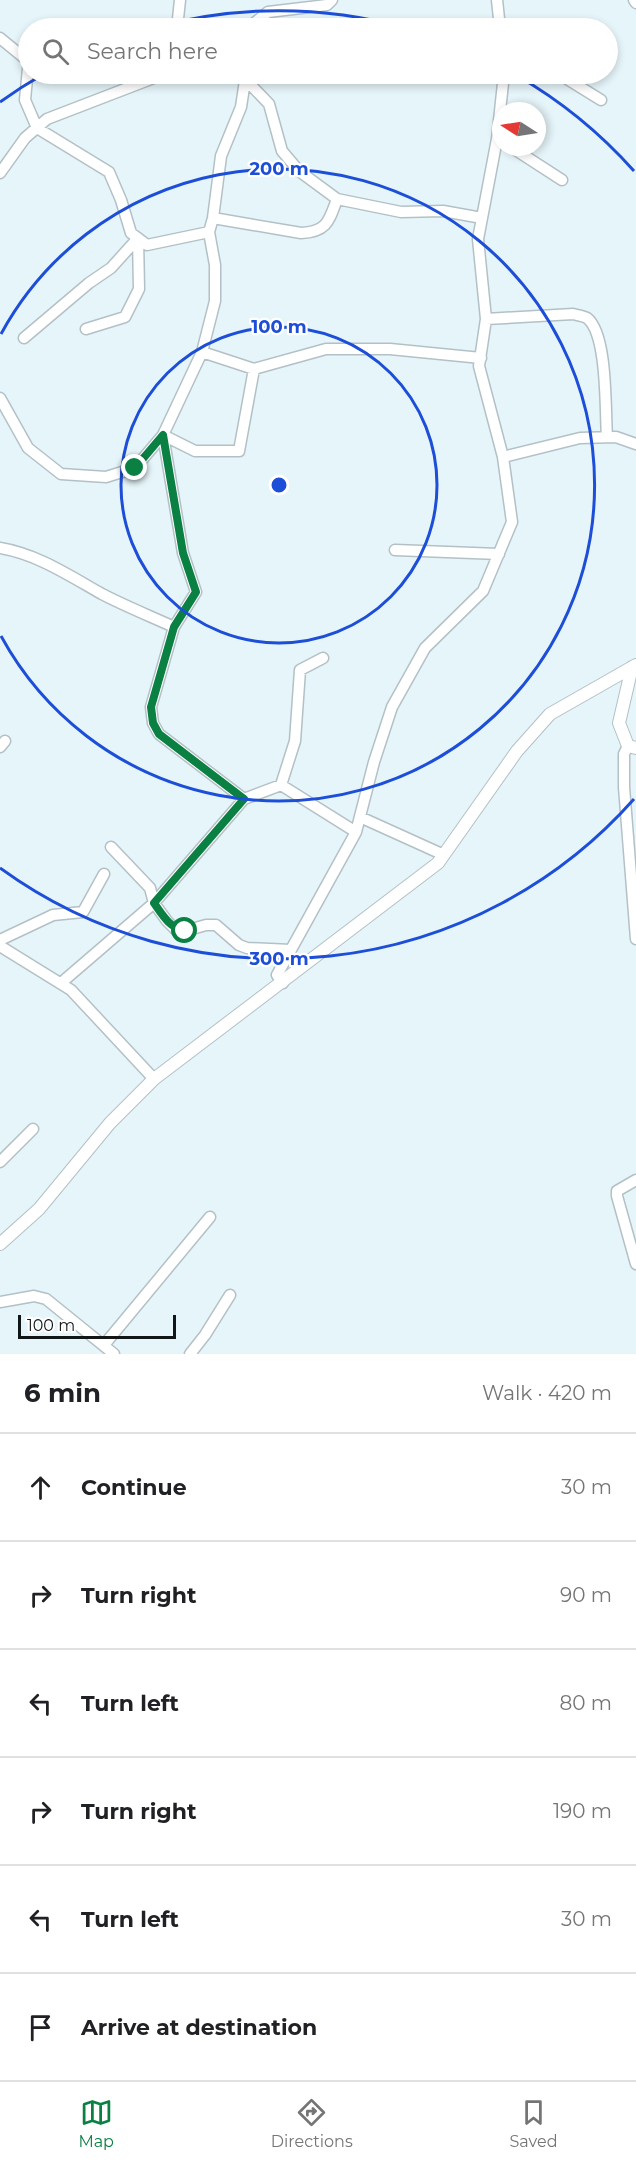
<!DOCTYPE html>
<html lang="en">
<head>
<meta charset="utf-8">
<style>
	:root { --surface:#fff; --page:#f6f6f6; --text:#202124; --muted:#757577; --line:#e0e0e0; --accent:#0b8043 }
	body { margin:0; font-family:Montserrat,sans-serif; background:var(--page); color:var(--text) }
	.compass { position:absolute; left:492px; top:102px; width:54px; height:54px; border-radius:50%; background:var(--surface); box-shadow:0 3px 9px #0003; rotate:282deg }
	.scale { position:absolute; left:18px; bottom:15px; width:158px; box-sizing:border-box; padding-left:6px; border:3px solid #111617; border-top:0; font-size:16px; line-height:21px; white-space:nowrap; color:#111617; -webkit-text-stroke:4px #fff; paint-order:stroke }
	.stop { position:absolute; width:18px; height:18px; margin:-14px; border:4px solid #0b8043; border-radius:50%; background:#fff }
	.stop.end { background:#0b8043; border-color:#fff; box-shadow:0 2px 6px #0008 }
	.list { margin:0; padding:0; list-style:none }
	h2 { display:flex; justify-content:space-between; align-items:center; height:78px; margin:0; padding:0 24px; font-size:26px }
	h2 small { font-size:20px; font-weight:400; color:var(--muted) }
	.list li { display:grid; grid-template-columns:39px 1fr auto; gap:18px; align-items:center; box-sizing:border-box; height:108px; padding:0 24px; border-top:2px solid var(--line) }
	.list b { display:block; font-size:22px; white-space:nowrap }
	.list em { font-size:20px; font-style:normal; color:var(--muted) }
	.icon { flex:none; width:33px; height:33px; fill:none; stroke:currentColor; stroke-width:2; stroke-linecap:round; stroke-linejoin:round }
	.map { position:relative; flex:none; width:636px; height:1354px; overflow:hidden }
	.search { position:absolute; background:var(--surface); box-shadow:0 3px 9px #0003; left:18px; right:18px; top:18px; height:66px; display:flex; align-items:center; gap:15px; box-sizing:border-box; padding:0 21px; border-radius:33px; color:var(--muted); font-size:22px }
	.sheet { height:726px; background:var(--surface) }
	nav { display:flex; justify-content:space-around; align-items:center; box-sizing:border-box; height:84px; border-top:2px solid var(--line); background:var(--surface); font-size:16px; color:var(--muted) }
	nav a { display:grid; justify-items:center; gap:3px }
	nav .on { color:var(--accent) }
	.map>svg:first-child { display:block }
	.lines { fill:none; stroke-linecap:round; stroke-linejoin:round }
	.minor-casing { stroke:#b3c1c6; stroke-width:13 }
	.tertiary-casing { stroke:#b3c1c6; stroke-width:14 }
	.minor { stroke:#fff; stroke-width:10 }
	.tertiary { stroke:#fff; stroke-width:12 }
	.route { stroke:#0b8043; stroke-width:8 }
	.ring { fill:none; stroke:#1d4ed8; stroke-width:3 }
	.centre { fill:#1d4ed8; stroke:#fff; stroke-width:3 }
	.ring-label { font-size:18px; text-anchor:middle; font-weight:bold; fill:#1d4ed8; stroke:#fff; stroke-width:4.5; stroke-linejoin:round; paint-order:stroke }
</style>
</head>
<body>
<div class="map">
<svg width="636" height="1354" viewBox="0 0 636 1354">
	<rect width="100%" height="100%" fill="#e6f5fa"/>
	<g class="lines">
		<defs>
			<path id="minor" d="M497,0L500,28
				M634,0L636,3
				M177,28L180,0
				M248,28L268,12L327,5L332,0
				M0,38L28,61
				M28,68L25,100L37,128L109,172L121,200L131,233L147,245L209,232
				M559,74L601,100
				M245,79L269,104L282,151L299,171L337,199L401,212L443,211L482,218
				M511,147L562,180
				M0,173L25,138L47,119L164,74
				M213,218L301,233C327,232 329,221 337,199
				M486,319L573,314C577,315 584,316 587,318C608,334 605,411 607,437
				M86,329L125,317L139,289L138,238
				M24,338L89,283L111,268L138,238
				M202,352L254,369L326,349H390L481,358
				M0,398L28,448L61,474L106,477L135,468L163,435L202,352L215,301V265L209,232L213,218L221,156L241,107L246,74
				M503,457L580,438L616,437L636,444
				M0,548C37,554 70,576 102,594C125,606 150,616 174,627
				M395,550L499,554
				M628,746L624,754V787L636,939
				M0,747L5,741
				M281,785L356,832
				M244,799L159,734L153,723L151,707L174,627L196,592L183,553L163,435L195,451H239L254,369
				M360,817L444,855
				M111,847L150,888L154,903L167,921L175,929L185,931L206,925H216L239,945L247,948L291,950
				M0,940L53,915L83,912L104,874
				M0,946L71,990L154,1079
				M61,983L154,903L244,799L281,785L295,741L300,670L323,658
				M283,983L277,975L356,832L374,762L392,707L425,648L483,591L512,522L503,457L479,366L486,319L478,239L497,139L504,74
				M0,1162L33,1129
				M636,1180L617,1191V1196L636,1264
				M0,1302L34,1296L46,1299L114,1354
				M104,1345L210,1217
				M190,1354L205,1335L230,1295"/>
			<path id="tertiary" d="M632,667L619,723L628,746L636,748
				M0,1244L39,1209L110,1123L154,1079L438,863L517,751L550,714L636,665"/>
		</defs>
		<!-- minor casing -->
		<use href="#minor" class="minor-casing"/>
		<!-- tertiary casing -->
		<use href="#tertiary" class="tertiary-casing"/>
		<!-- minor -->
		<use href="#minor" class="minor"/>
		<!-- tertiary -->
		<use href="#tertiary" class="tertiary"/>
	</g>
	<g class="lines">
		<!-- route -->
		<path class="route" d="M135,468L163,435L183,553L196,592L174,627L151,707L153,723L159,734L244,799L154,903C163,916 169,927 185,931"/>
	</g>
	<!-- distance rings -->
	<g class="ring">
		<circle cx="279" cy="485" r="158"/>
		<path d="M1 334A316 316 0 1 1 1 636"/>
		<path d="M634 799A474 474 0 0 1 0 868M0 102A474 474 0 0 1 42 75M152 28A474 474 0 0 1 406 28M516 75A474 474 0 0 1 634 171"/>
	</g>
	<circle cx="279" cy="485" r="9" class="centre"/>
	<g class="ring-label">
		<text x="279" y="175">200 m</text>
		<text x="279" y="333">100 m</text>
		<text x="279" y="965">300 m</text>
	</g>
</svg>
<svg class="compass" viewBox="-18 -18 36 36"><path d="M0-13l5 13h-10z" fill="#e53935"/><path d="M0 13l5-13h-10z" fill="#757577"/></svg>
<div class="scale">100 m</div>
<div class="stop" style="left:185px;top:931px"></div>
<div class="stop end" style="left:135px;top:468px"></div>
<div class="search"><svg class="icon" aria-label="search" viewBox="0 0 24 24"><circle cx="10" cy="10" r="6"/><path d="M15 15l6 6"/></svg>Search here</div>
</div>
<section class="sheet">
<h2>6 min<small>Walk · 420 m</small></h2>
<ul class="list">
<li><svg class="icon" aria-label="ahead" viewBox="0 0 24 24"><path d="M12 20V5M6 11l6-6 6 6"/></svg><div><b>Continue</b></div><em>30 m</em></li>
<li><svg class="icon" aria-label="right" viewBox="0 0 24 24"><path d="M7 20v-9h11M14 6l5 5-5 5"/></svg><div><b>Turn right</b></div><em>90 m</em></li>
<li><svg class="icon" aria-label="left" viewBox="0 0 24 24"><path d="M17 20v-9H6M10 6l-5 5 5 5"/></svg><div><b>Turn left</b></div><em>80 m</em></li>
<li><svg class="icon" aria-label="right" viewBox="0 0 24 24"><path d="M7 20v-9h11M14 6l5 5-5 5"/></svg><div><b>Turn right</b></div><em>190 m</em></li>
<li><svg class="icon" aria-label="left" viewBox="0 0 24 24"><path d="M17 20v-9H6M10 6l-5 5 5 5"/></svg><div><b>Turn left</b></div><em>30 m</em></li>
<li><svg class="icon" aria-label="arrive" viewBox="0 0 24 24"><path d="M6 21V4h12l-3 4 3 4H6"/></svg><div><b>Arrive at destination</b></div></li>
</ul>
</section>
<nav>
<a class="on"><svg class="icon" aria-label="map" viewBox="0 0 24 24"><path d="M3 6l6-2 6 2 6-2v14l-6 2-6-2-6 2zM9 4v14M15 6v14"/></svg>Map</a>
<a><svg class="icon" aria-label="directions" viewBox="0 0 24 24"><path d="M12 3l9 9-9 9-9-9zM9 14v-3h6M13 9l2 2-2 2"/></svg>Directions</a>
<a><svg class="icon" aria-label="saved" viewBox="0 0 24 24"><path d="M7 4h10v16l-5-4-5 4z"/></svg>Saved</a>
</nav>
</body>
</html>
